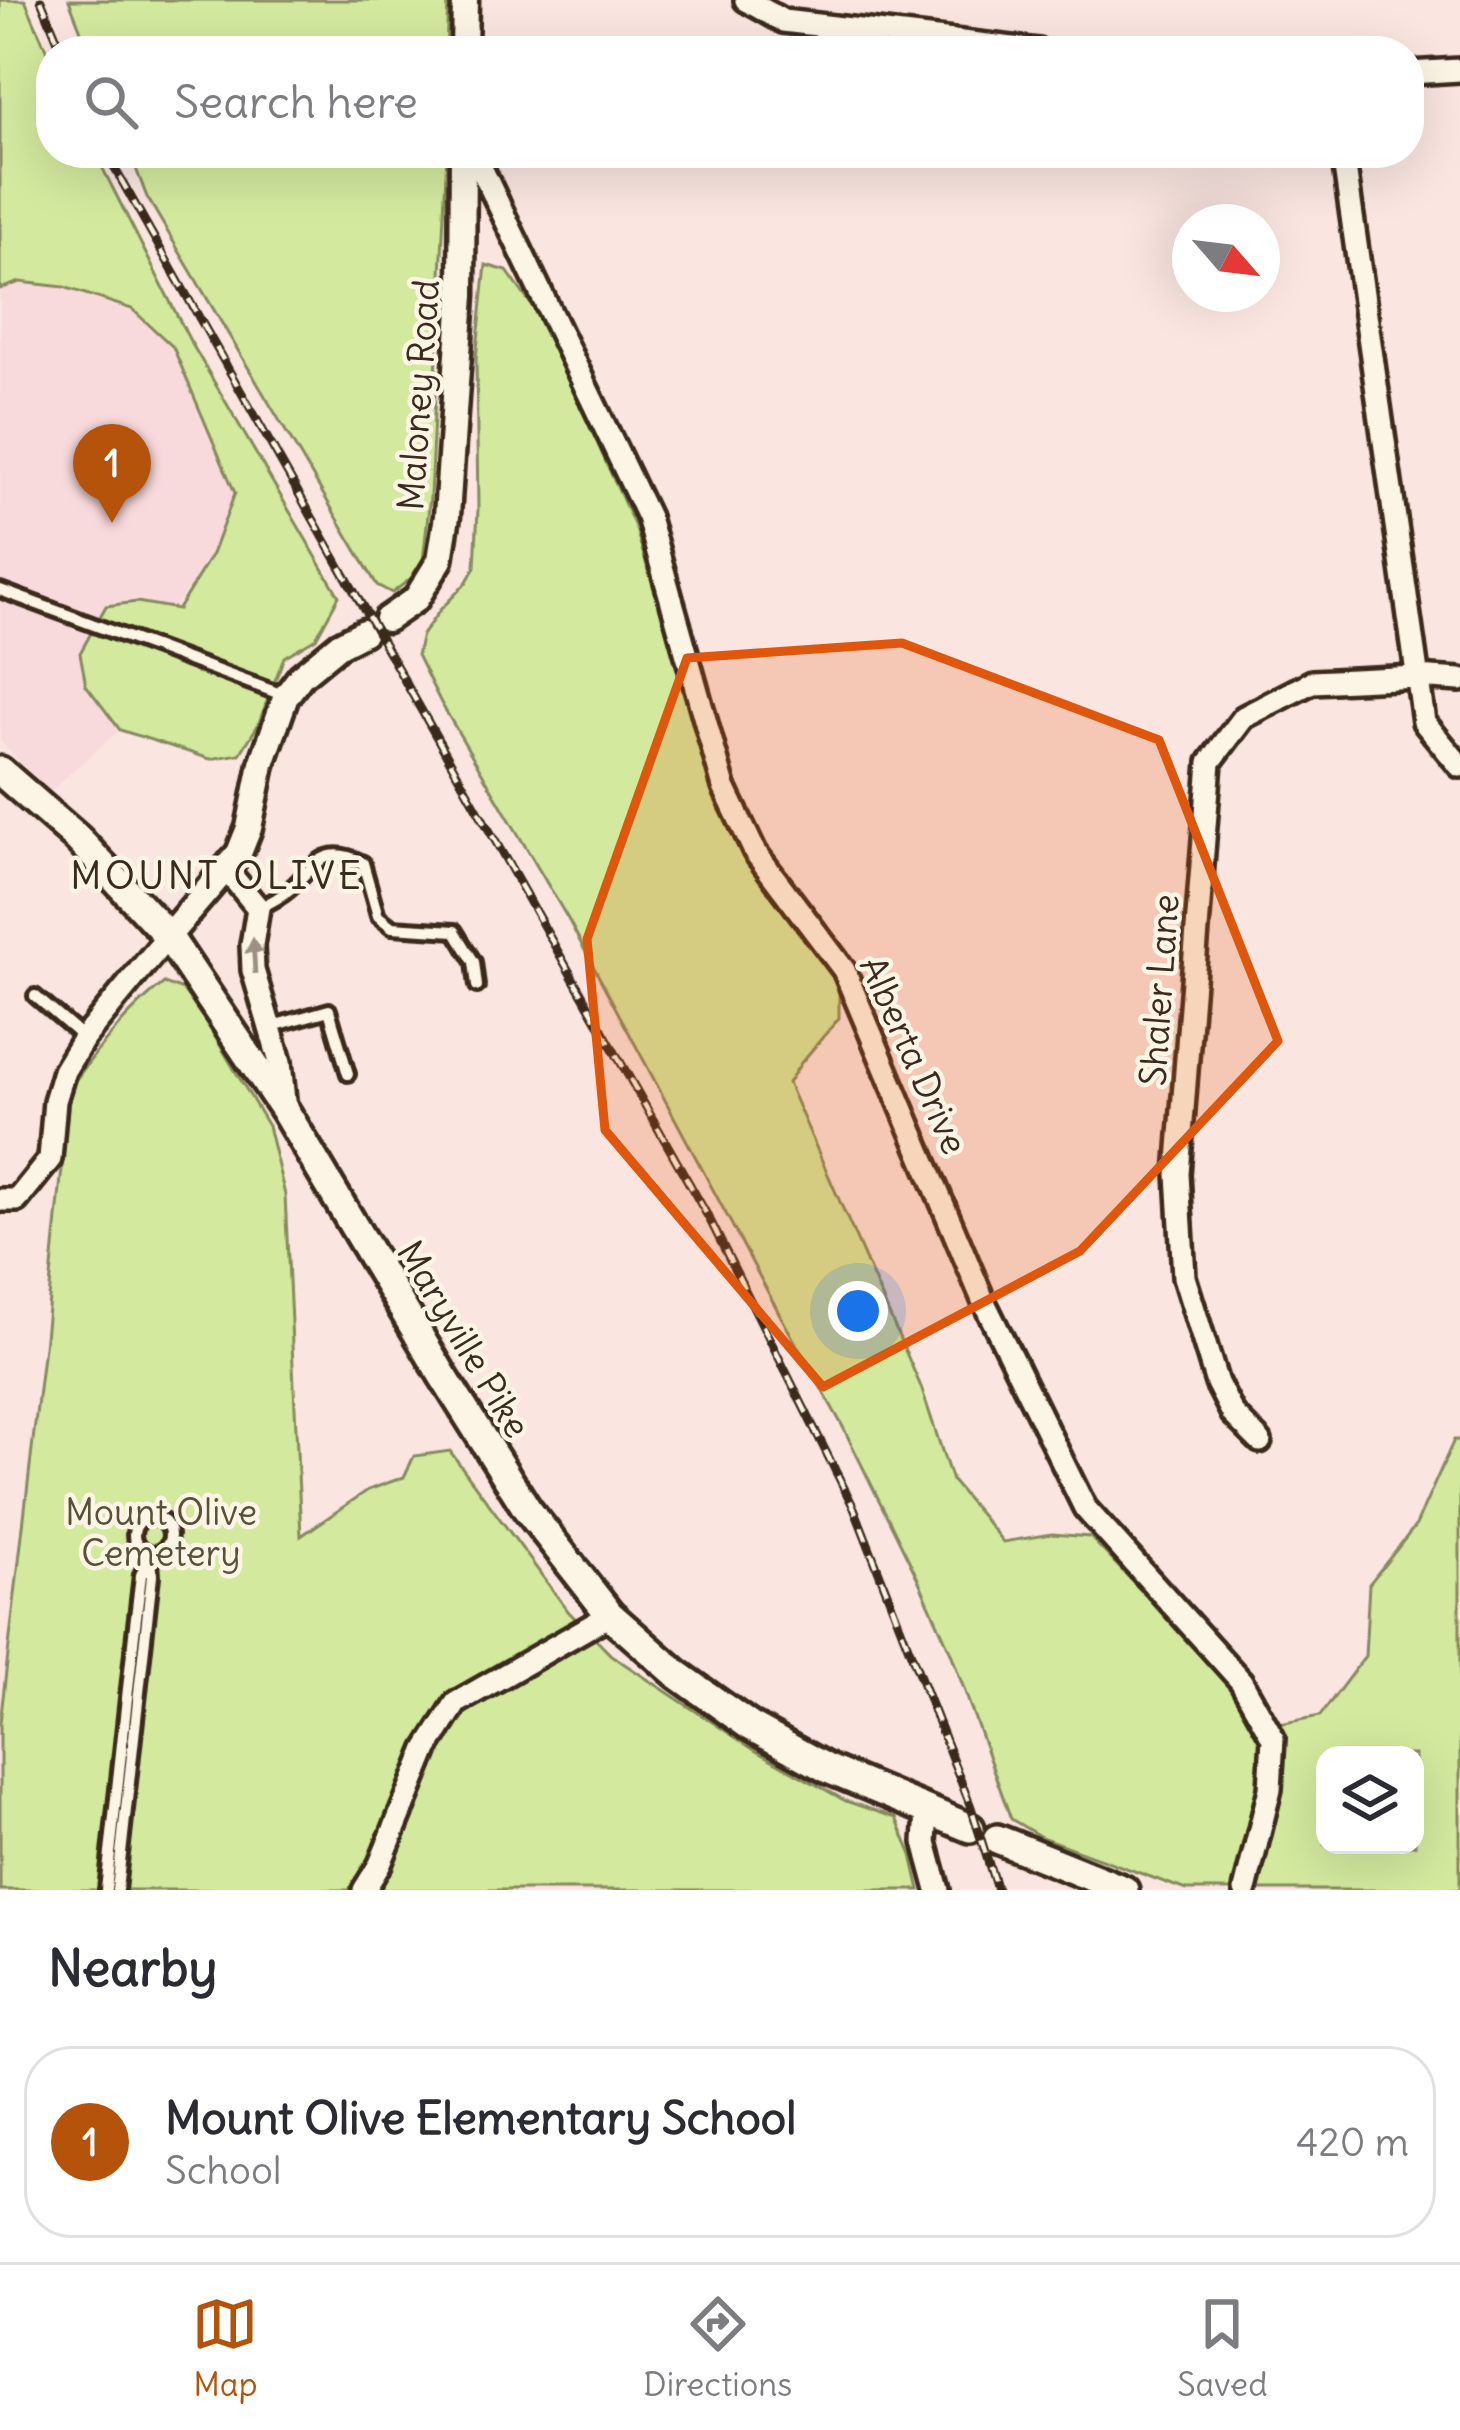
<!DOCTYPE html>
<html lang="en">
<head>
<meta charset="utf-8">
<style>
  body { margin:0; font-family:Delius,sans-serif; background:#f2f2f3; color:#2b2b33 }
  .controls { position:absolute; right:36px; bottom:36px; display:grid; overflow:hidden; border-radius:24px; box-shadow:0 12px 48px #0002 }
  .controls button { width:108px; height:108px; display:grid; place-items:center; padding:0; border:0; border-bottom:3px solid #e1e1e2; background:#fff; color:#2b2b33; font:60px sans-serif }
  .compass { position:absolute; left:1172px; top:204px; width:108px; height:108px; border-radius:50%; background:#fff; box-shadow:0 12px 48px #0002; rotate:118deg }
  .you { position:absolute; left:858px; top:1311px; width:42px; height:42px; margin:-30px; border:9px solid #fff; border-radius:50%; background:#1a73e8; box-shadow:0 0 0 18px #1a73e833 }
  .badge { display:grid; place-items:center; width:78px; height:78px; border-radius:50%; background:#b45309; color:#fff; font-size:39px; font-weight:700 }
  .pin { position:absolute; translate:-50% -99px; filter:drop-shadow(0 3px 6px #0008) }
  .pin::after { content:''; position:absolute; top:63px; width:42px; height:36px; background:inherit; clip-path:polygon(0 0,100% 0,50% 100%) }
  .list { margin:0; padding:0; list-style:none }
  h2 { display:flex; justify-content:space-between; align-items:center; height:156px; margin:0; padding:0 48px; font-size:51px }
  h2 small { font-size:39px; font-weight:400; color:#7c7c81 }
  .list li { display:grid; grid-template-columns:78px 1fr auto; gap:36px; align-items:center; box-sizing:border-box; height:192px; margin:0 24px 24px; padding:0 24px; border:3px solid #e1e1e2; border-radius:48px }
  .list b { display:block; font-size:45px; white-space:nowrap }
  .list p { margin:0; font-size:39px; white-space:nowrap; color:#7c7c81 }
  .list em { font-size:39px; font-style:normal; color:#7c7c81 }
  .icon { flex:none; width:66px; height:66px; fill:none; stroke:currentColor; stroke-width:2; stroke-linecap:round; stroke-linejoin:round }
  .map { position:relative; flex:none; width:1460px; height:1890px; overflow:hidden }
  .search { position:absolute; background:#fff; box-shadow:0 12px 48px #0002; left:36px; right:36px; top:36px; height:132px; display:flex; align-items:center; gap:30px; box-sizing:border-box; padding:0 42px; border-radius:48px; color:#7c7c81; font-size:45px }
  .sheet { height:372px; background:#fff }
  nav { display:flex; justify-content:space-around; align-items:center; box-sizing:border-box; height:168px; border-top:3px solid #e1e1e2; background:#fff; font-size:33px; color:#7c7c81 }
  nav a { display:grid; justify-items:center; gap:6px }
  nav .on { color:#b45309 }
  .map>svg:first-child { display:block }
</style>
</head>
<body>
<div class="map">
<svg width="1460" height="1890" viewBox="0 0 1460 1890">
  <rect width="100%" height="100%" fill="#fae5e0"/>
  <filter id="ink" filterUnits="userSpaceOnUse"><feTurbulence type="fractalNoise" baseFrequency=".00833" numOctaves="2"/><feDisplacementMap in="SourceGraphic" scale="24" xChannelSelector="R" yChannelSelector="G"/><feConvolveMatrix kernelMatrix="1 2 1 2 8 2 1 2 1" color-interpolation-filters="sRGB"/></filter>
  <g filter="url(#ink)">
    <polygon fill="#f9dadc" points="20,282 64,287 132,309 173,347 235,493 212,554 171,613 86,685 120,730 49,792 0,741 0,289"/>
    <g fill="#d2e99e" stroke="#868a5e" stroke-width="3" fill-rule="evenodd">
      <polygon points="0,0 25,0 51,61 51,153 95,153 189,339 339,596 316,638 284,657 258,725 240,754 210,759 120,730 86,685 80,653 106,606 137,602 178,609 212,554 235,493 173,347 132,309 64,287 20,282 0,289"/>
      <polygon points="69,0 448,0 446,51 89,51"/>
      <polygon points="130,153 447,153 430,497 422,570 392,593 377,585 147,197"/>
      <path d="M486 265 507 271 542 320 636 529 718 803 742 856 816 947 839 988V1018L801 1063 788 1083 921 1387 952 1481 1003 1542 1052 1534 1090 1537 1220 1673 1254 1729 1320 1716 1365 1656 1369 1584 1416 1525 1454 1440H1460V1890H1186L1041 1837 1011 1819 951 1653 917 1577 842 1425 785 1324 568 919 441 703 417 655 422 635 440 610 466 583 475 567 478 509 476 358ZM1325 1755H1415V1845H1325Z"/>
      <path d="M164 983 183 990 208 1025 268 1126 285 1195 301 1536 368 1490 404 1477 414 1456 450 1451 568 1611 611 1655 756 1751 846 1801 896 1818 912 1855 920 1890H0V1723L45 1338 70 1088C97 1049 127 1012 164 983Z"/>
    </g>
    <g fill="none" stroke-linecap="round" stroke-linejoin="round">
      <g stroke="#3b2a1e" stroke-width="20">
        <g id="service">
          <polyline points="0,590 283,695"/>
          <path d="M257 909C270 903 280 898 290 889 316 865 324 843 363 863L378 916 392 927 455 931 474 962 477 986"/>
          <polyline points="35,996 84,1038"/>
          <polyline points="269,1027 329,1010 348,1074"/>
          <circle cx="152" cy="1535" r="18"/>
          <polyline points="106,1890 134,1634 141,1575 151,1553"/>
          <polyline points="117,1890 152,1576 151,1559"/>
        </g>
      </g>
      <g stroke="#3b2a1e" stroke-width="30">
        <g id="minor">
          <polyline points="746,0 783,21 1038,51"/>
          <polyline points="1409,73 1460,70"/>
          <polyline points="474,153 648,517 724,787 755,852 844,970 983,1300 1085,1508 1241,1681 1273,1738 1270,1789 1245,1890"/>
          <polyline points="1343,153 1424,722 1460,766"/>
          <polyline points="225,868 258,908 252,945 253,970 280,1062 285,1110"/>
          <polyline points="0,1200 17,1200 50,1159 55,1101 64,1071 84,1038 168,936"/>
          <polyline points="1260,1441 1233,1414 1217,1383 1184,1277 1178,1174 1210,762 1244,717 1312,682 1417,677 1460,680"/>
          <polyline points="927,1812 925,1842 938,1890"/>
          <polyline points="364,1890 380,1864 427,1749 456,1703 610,1615"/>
        </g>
      </g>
      <g stroke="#3b2a1e" stroke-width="33">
        <g id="tertiary">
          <polyline points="464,51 465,0"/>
          <polyline points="387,619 416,599 440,560 447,516 462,295 463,153"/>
          <polyline points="168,936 239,853 249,828 262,764 286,696 301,676 339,645 364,632"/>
        </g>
      </g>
      <g stroke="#3b2a1e" stroke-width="36">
        <g id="secondary">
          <polyline points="0,771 78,839 168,936 285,1111 443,1376 527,1509 610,1615 677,1674 750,1726 828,1769 970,1828"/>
          <polyline points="997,1839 1124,1890"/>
        </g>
      </g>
      <use href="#service" stroke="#fcf5e5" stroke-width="10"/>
      <use href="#minor" stroke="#fcf5e5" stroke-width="21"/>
      <use href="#tertiary" stroke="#fcf5e5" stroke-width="24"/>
      <use href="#secondary" stroke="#fcf5e5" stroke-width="27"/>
      <g stroke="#3b2a1e" stroke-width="9">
        <g id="rail">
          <polyline points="41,0 62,51"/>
          <polyline points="106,153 711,1222 854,1508 971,1807 997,1890"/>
        </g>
      </g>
      <use href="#rail" stroke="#fcf5e5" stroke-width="4.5" stroke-dasharray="14" stroke-linecap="butt"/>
    </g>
    <defs><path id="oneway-solid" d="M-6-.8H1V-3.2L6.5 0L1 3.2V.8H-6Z" transform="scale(3)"/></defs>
    <use fill="#9c9082" href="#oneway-solid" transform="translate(254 956) rotate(-93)"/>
  </g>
  <path fill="#df570d" fill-opacity="0.2" stroke="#df570d" stroke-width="9" stroke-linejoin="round" d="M902 643 1159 740 1278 1041 1080 1251 823 1387 605 1130 587 939 687 658Z"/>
  <g text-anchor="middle" stroke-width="9" stroke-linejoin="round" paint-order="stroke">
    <g font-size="36" fill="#3b2a1e" stroke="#fcf5e5">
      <text transform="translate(418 395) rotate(-86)" y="13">Maloney Road</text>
      <text transform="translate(1159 990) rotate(-86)" y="13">Shaler Lane</text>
      <text transform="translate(914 1055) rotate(66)" y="13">Alberta Drive</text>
      <text transform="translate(464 1339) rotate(59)" y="13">Maryville Pike</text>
    </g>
    <g font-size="36" fill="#595038" stroke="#fcf5e5">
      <text x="161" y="1525">Mount Olive<tspan x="161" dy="41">Cemetery</tspan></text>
    </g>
    <g font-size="39" letter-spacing="3" fill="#3b2a1e" stroke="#fcf5e5">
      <text x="217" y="889">MOUNT OLIVE</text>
    </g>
  </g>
</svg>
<div class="controls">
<button><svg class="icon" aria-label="layers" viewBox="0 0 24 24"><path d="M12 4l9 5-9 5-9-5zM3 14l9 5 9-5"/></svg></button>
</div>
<svg class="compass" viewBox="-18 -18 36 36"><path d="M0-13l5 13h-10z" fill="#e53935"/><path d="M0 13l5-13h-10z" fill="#7c7c81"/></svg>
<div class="you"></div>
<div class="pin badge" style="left:112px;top:523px">1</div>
<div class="search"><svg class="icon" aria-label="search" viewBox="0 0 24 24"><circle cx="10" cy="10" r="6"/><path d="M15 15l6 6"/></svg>Search here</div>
</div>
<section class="sheet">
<h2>Nearby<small></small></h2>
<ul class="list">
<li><span class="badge">1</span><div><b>Mount Olive Elementary School</b><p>School</p></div><em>420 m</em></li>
</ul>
</section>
<nav>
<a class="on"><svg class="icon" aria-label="map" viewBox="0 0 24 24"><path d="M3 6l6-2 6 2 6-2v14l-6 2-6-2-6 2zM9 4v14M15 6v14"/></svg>Map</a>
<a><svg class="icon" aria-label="directions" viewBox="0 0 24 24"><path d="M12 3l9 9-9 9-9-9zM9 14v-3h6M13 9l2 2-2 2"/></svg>Directions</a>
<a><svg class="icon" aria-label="saved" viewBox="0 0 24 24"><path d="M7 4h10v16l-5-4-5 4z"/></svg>Saved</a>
</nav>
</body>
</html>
